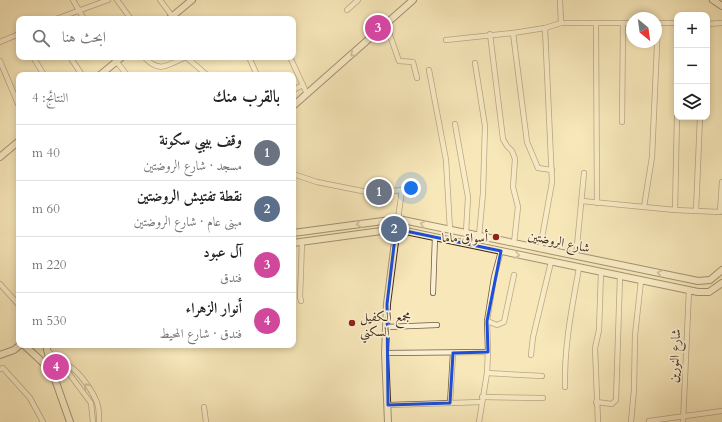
<!DOCTYPE html>
<html lang="ar">
<head>
<meta charset="utf-8">
<style>
  body { margin:0; font-family:Cardo,Amiri,serif; background:#f2f2f2; color:#222; direction:rtl }
  .controls { position:absolute; right:12px; top:12px; display:grid; overflow:hidden; border-radius:8px; box-shadow:0 2px 6px #0003 }
  .controls button { width:36px; height:36px; display:grid; place-items:center; padding:0; border:0; border-bottom:1px solid #e0e0e0; background:#fff; color:#222; font:20px sans-serif }
  .compass { position:absolute; left:626px; top:12px; width:36px; height:36px; border-radius:50%; background:#fff; box-shadow:0 2px 6px #0003; rotate:151deg }
  .you { position:absolute; left:411px; top:188px; width:14px; height:14px; margin:-10px; border:3px solid #fff; border-radius:50%; background:#1a73e8; box-shadow:0 0 0 6px #1a73e833 }
  .badge { display:grid; place-items:center; width:26px; height:26px; border-radius:50%; background:#2563eb; color:#fff; font-size:13px; font-weight:700 }
  .pin { position:absolute; translate:-50% -50%; border:2px solid #fff; box-shadow:0 1px 4px #0006 }
  .list { margin:0; padding:0; list-style:none }
  h2 { display:flex; justify-content:space-between; align-items:center; height:52px; margin:0; padding:0 16px; font-size:17px }
  h2 small { font-size:13px; font-weight:400; color:#767676 }
  .list li { display:grid; grid-template-columns:26px 1fr auto; gap:12px; align-items:center; box-sizing:border-box; height:56px; padding:0 16px; border-top:1px solid #e0e0e0 }
  .list b { display:block; font-size:15px; white-space:nowrap }
  .list p { margin:0; font-size:13px; white-space:nowrap; color:#767676 }
  .list em { font-size:13px; font-style:normal; color:#767676 }
  .icon { flex:none; width:22px; height:22px; fill:none; stroke:currentColor; stroke-width:2; stroke-linecap:round; stroke-linejoin:round }
  .map { position:relative; flex:none; width:722px; height:422px; overflow:hidden; direction:ltr }
  .search { position:absolute; background:#fff; box-shadow:0 2px 6px #0003; left:16px; top:16px; width:280px; height:44px; display:flex; align-items:center; gap:10px; box-sizing:border-box; padding:0 14px; border-radius:8px; color:#767676; font-size:15px }
  .panel { position:absolute; background:#fff; box-shadow:0 2px 6px #0003; left:16px; top:72px; width:280px; height:276px; border-radius:8px; direction:rtl }
  .map>svg:first-child { display:block }
</style>
</head>
<body>
<div class="map">
<svg width="722" height="422" viewBox="0 0 722 422">
  <rect width="100%" height="100%" fill="#f7e7b9"/>
  <filter id="stains"><feTurbulence type="fractalNoise" baseFrequency=".005" numOctaves="4"/><feColorMatrix values="0 0 0 0 .2 0 0 0 0 .09 0 0 0 0 .02 0 0 0 .5 -.17"/></filter>
  <radialGradient id="worn" r=".72"><stop offset=".6" stop-color="#630" stop-opacity="0"/><stop offset="1" stop-color="#630" stop-opacity=".3"/></radialGradient>
  <g fill="none" stroke-linecap="round" stroke-linejoin="round">
    <g stroke="#6e5b42" stroke-width="6">
      <g id="street">
        <polyline points="73,0 84,19"/>
        <polyline points="117,0 131,19"/>
        <polyline points="160,0 172,16"/>
        <polyline points="560,0 561,23"/>
        <polyline points="347,10 358,0"/>
        <polyline points="56,19 108,0"/>
        <polyline points="596,23 597,203"/>
        <polyline points="657,23 677,23"/>
        <polyline points="386,24 399,61 413,62 417,78"/>
        <polyline points="707,24 722,23"/>
        <polyline points="513,33 527,142 538,168 552,170"/>
        <polyline points="490,34 503,139 507,146 512,151 515,159 513,187 518,207 514,243"/>
        <polyline points="446,40 513,33 545,28 561,23 632,23"/>
        <polyline points="0,42 19,34"/>
        <polyline points="33,57 44,75"/>
        <polyline points="70,57 82,75"/>
        <polyline points="113,57 127,75"/>
        <path d="M144 57C160 74 167 65 186 57L207 75"/>
        <polyline points="249,57 257,75"/>
        <polyline points="290,57 307,94"/>
        <polyline points="0,61 19,106"/>
        <polyline points="475,63 485,126 483,193 479,236"/>
        <polyline points="429,70 446,160 450,230"/>
        <polyline points="293,90 303,85"/>
        <polyline points="622,122 623,23"/>
        <polyline points="455,124 468,197 466,233"/>
        <polyline points="293,174 317,182 372,193 402,190 398,219"/>
        <polyline points="582,201 675,210 720,212 722,182"/>
        <polyline points="644,207 652,157 658,23"/>
        <polyline points="675,210 677,117"/>
        <polyline points="696,211 700,117"/>
        <polyline points="540,249 552,182 545,28"/>
        <polyline points="576,256 584,173"/>
        <polyline points="0,284 19,305"/>
        <polyline points="433,293 435,237"/>
        <polyline points="301,301 300,297 302,242"/>
        <polyline points="487,321 497,325 504,322 514,275"/>
        <polyline points="386,327 437,325"/>
        <polyline points="48,351 62,364"/>
        <polyline points="385,353 488,352"/>
        <polyline points="531,355 533,337 551,262"/>
        <polyline points="0,369 3,368 30,398 43,422"/>
        <polyline points="487,373 542,376"/>
        <path d="M565 387C564 346 572 307 579 268"/>
        <polyline points="482,397 543,398"/>
        <polyline points="596,402 612,404 616,400 620,276"/>
        <polyline points="450,403 453,353"/>
        <polyline points="388,405 482,402"/>
        <polyline points="204,407 206,422"/>
        <polyline points="649,421 722,411"/>
        <path d="M93 422 91 403 62 364C75 363 95 394 98 406 99 411 99 417 99 422"/>
        <polyline points="479,422 487,373 488,352 487,321 494,277 501,251"/>
        <polyline points="598,422 595,348 599,330 601,272"/>
        <polyline points="631,422 634,390 635,335 641,281"/>
        <polyline points="683,422 689,290"/>
      </g>
    </g>
    <g stroke="#412c1a" stroke-width="8">
      <g id="secondary">
        <polyline points="713,0 722,6"/>
        <polyline points="169,19 192,0"/>
        <polyline points="100,75 122,57"/>
        <polyline points="293,106 413,0"/>
        <polyline points="0,157 19,141"/>
        <polyline points="293,233 398,219 698,281 710,280 722,270"/>
        <polyline points="293,243 396,229 698,292 709,292 722,283"/>
        <polyline points="24,345 52,371"/>
        <polyline points="46,345 52,371 70,422"/>
        <polyline points="0,355 14,350 20,345"/>
        <polyline points="388,422 385,353 387,304 398,219"/>
      </g>
    </g>
    <use href="#street" stroke="#faefd2" stroke-width="4.5"/>
    <use href="#secondary" stroke="#faefd2" stroke-width="6"/>
  </g>
  <defs><path id="oneway-chevron" d="M-2-3.5L2.5 0L-2 3.5" fill="none" stroke-width="1.6" stroke-linecap="round" stroke-linejoin="round"/></defs>
  <g stroke="#9e8e76">
    <use href="#oneway-chevron" transform="translate(353 54) rotate(139)"/>
    <use href="#oneway-chevron" transform="translate(359 224) rotate(172)"/>
    <use href="#oneway-chevron" transform="translate(423 224) rotate(-168)"/>
    <use href="#oneway-chevron" transform="translate(517 255) rotate(12)"/>
    <use href="#oneway-chevron" transform="translate(660 273) rotate(-168)"/>
    <use href="#oneway-chevron" transform="translate(87 386) rotate(-123)"/>
  </g>
  <path d="M0 0H722V422H0ZM396 229 501 251 487 321 488 352 453 353 450 403 388 405 387 304Z" fill="#f7e7b9" fill-opacity=".55" fill-rule="evenodd"/>
  <path fill="none" stroke="#1d4ed8" stroke-width="3" stroke-linejoin="round" d="M396 229 501 251 487 321 488 352 453 353 450 403 388 405 387 304Z"/>
  <g fill="#8f2418" stroke="#faefd2" stroke-width="1.5">
    <circle cx="496" cy="237" r="4"/>
    <circle cx="352" cy="323" r="4"/>
  </g>
  <g text-anchor="middle" stroke-width="3.5" stroke-linejoin="round" paint-order="stroke">
    <g font-size="13" fill="#412c1a" stroke="#faefd2" text-anchor="end">
      <text x="488" y="242">أسواق ماما</text>
      <text x="360" y="321" text-anchor="start">مجمع الكفيل<tspan x="360" dy="15">السكني</tspan></text>
    </g>
    <g font-size="13" fill="#412c1a" stroke="#faefd2">
      <text transform="translate(559 241) rotate(12)" y="5">شارع الروضتين</text>
      <text transform="translate(674 356) rotate(-87)" y="5">شارع النورين</text>
    </g>
  </g>
  <rect width="100%" height="100%" filter="url(#stains)"/>
  <rect width="100%" height="100%" fill="url(#worn)"/>
</svg>
<div class="controls">
<button>+</button>
<button>−</button>
<button><svg class="icon" aria-label="layers" viewBox="0 0 24 24"><path d="M12 4l9 5-9 5-9-5zM3 14l9 5 9-5"/></svg></button>
</div>
<svg class="compass" viewBox="-18 -18 36 36"><path d="M0-13l5 13h-10z" fill="#e53935"/><path d="M0 13l5-13h-10z" fill="#767676"/></svg>
<div class="you"></div>
<div class="pin badge" style="left:379px;top:192px;background:#6b7280">1</div>
<div class="pin badge" style="left:394px;top:229px;background:#5c6f8a">2</div>
<div class="pin badge" style="left:378px;top:28px;background:#d1479c">3</div>
<div class="pin badge" style="left:56px;top:367px;background:#d1479c">4</div>
<div class="search"><svg class="icon" aria-label="search" viewBox="0 0 24 24"><circle cx="10" cy="10" r="6"/><path d="M15 15l6 6"/></svg>ابحث هنا</div>
<section class="panel">
<h2>بالقرب منك<small>النتائج: 4</small></h2>
<ul class="list">
<li><span class="badge" style="background:#6b7280">1</span><div><b>وقف بيبي سكونة</b><p>مسجد · شارع الروضتين</p></div><em>40 m</em></li>
<li><span class="badge" style="background:#5c6f8a">2</span><div><b>نقطة تفتيش الروضتين</b><p>مبنى عام · شارع الروضتين</p></div><em>60 m</em></li>
<li><span class="badge" style="background:#d1479c">3</span><div><b>آل عبود</b><p>فندق</p></div><em>220 m</em></li>
<li><span class="badge" style="background:#d1479c">4</span><div><b>أنوار الزهراء</b><p>فندق · شارع المحيط</p></div><em>530 m</em></li>
</ul>
</section>
</div>
</body>
</html>
